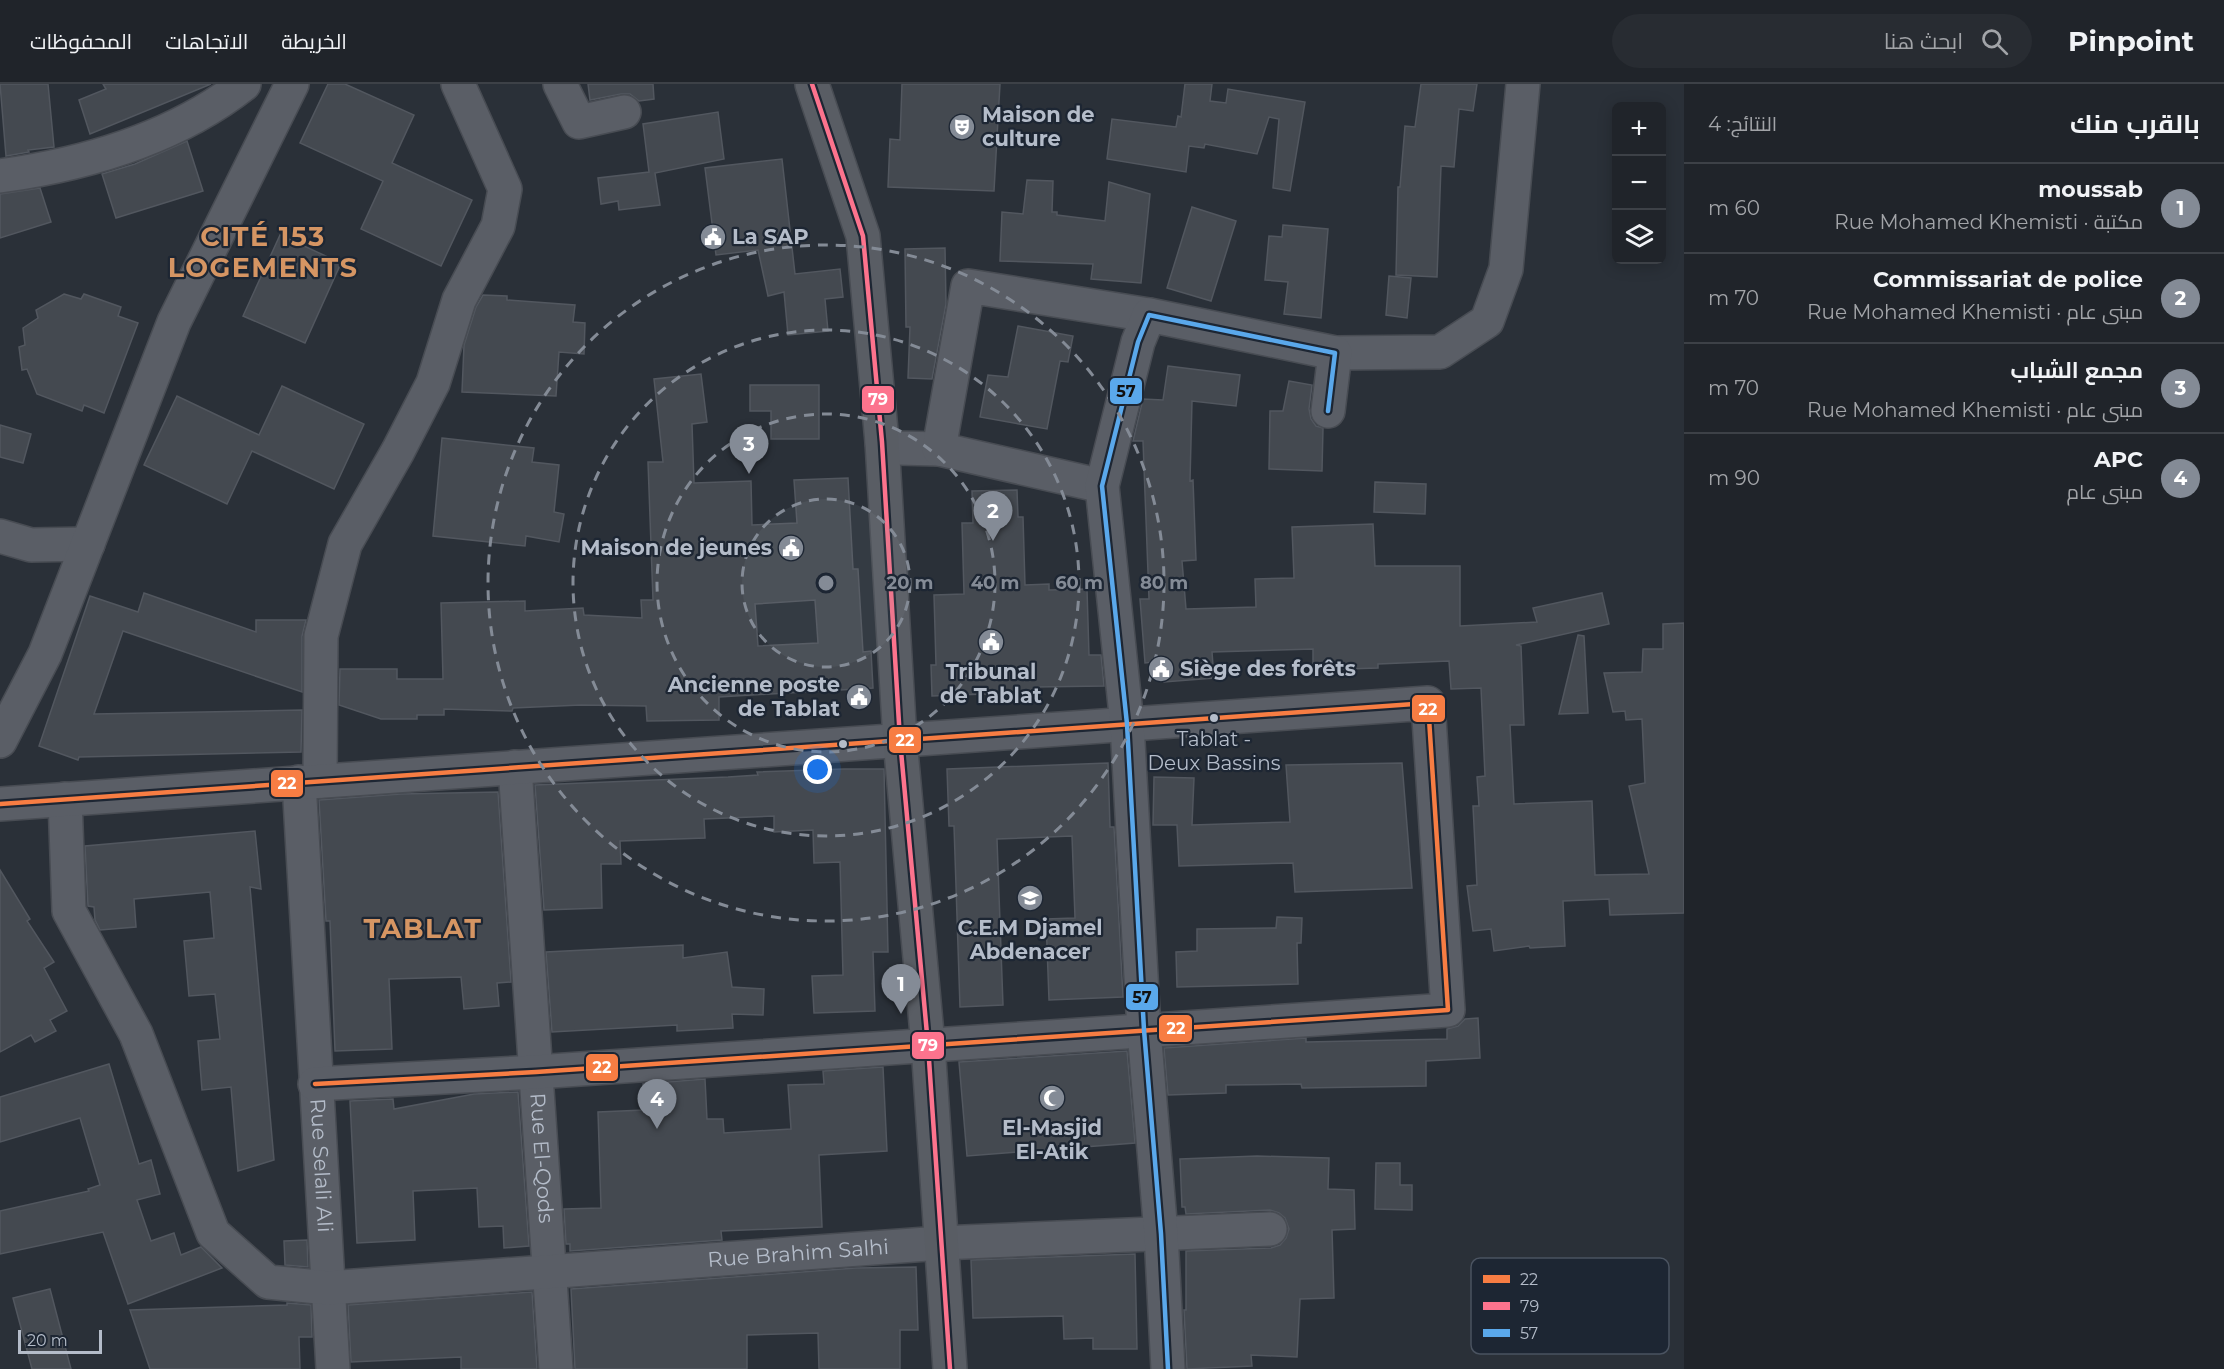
<!DOCTYPE html>
<html lang="ar">
<head>
<meta charset="utf-8">
<style>
  body { margin:0; font-family:Montserrat,Cairo,sans-serif; background:#282c32; color:#f1f3f6; direction:rtl }
  .controls { position:absolute; right:18px; top:18px; display:grid; overflow:hidden; border-radius:9px; box-shadow:0 3px 15px #0003 }
  .controls button { width:54px; height:54px; display:grid; place-items:center; padding:0; border:0; border-bottom:2px solid #3d4147; background:#20242a; color:#f1f3f6; font:30px sans-serif }
  .scale { position:absolute; left:18px; bottom:15px; width:84px; box-sizing:border-box; padding-left:6px; border:3px solid #b4bcc9; border-top:0; font-size:16px; line-height:21px; white-space:nowrap; color:#b4bcc9; -webkit-text-stroke:4px #1d2633; paint-order:stroke }
  .you { position:absolute; left:818px; top:686px; width:21px; height:21px; margin:-15px; border:4px solid #fff; border-radius:50%; background:#1a73e8; box-shadow:0 0 0 9px #1a73e833 }
  .badge { display:grid; place-items:center; width:39px; height:39px; border-radius:50%; background:#848b96; color:#fff; font-size:20px; font-weight:700 }
  .pin { position:absolute; translate:-50% -50px; filter:drop-shadow(0 2px 3px #0008) }
  .pin::after { content:''; position:absolute; top:32px; width:21px; height:18px; background:inherit; clip-path:polygon(0 0,100% 0,50% 100%) }
  .list { margin:0; padding:0; list-style:none }
  h2 { display:flex; justify-content:space-between; align-items:center; height:78px; margin:0; padding:0 24px; font-size:26px }
  h2 small { font-size:20px; font-weight:400; color:#a2a4a8 }
  .list li { display:grid; grid-template-columns:39px 1fr auto; gap:18px; align-items:center; box-sizing:border-box; height:90px; padding:0 24px; border-top:2px solid #3d4147 }
  .list b { display:block; font-size:22px; white-space:nowrap }
  .list p { margin:0; font-size:20px; white-space:nowrap; color:#a2a4a8 }
  .list em { font-size:20px; font-style:normal; color:#a2a4a8 }
  .icon { flex:none; width:33px; height:33px; fill:none; stroke:currentColor; stroke-width:2; stroke-linecap:round; stroke-linejoin:round }
  .map { position:relative; flex:none; width:1684px; height:1285px; overflow:hidden; direction:ltr }
  header { display:flex; align-items:center; gap:36px; box-sizing:border-box; height:84px; padding:0 30px; background:#20242a; border-bottom:2px solid #3d4147 }
  header strong { font-size:28px }
  nav { display:flex; gap:33px; margin-inline-start:auto; font-size:21px }
  .search { width:420px; height:54px; background:#282c32; display:flex; align-items:center; gap:15px; box-sizing:border-box; padding:0 21px; border-radius:33px; color:#a2a4a8; font-size:22px }
  main { display:flex }
  aside { flex:1; background:#20242a }
  .map>svg:first-child { display:block }
</style>
</head>
<body>
<header>
<strong>Pinpoint</strong>
<div class="search"><svg class="icon" aria-label="search" viewBox="0 0 24 24"><circle cx="10" cy="10" r="6"/><path d="M15 15l6 6"/></svg>ابحث هنا</div>
<nav><a>الخريطة</a><a>الاتجاهات</a><a>المحفوظات</a></nav>
</header>
<main>
<aside>
<h2>بالقرب منك<small>النتائج: 4</small></h2>
<ul class="list">
<li><span class="badge">1</span><div><b>moussab</b><p>مكتبة · Rue Mohamed Khemisti</p></div><em>60 m</em></li>
<li><span class="badge">2</span><div><b>Commissariat de police</b><p>مبنى عام · Rue Mohamed Khemisti</p></div><em>70 m</em></li>
<li><span class="badge">3</span><div><b>مجمع الشباب</b><p>مبنى عام · Rue Mohamed Khemisti</p></div><em>70 m</em></li>
<li><span class="badge">4</span><div><b>APC</b><p>مبنى عام</p></div><em>90 m</em></li>
</ul>
</aside>
<div class="map">
<svg width="1684" height="1285" viewBox="0 0 1684 1285">
  <rect width="100%" height="100%" fill="#2a3038"/>
  <g fill="#444950" stroke="#52575f" stroke-width="1.5" fill-rule="evenodd">
    <polygon points="0,0 48,0 54,63 28,66 29,68 6,72"/>
    <polygon points="103,0 211,0 90,50 79,16 106,5"/>
    <polygon points="328,0 345,0 414,31 392,79 472,116 441,182 361,145 383,97 300,59"/>
    <polygon points="588,0 653,0 654,15 639,17 630,10 621,10 590,16"/>
    <polygon points="902,0 1000,0 994,107 888,103 890,55 900,56"/>
    <polygon points="1185,0 1212,0 1210,17 1226,19 1228,5 1305,18 1290,107 1273,104 1279,35 1269,33 1257,70 1205,60 1204,64 1189,62 1186,88 1107,75 1112,35 1176,43 1178,32 1181,33"/>
    <polygon points="1421,0 1477,0 1473,27 1459,25 1454,83 1441,82 1437,193 1396,191 1398,103 1400,103 1405,42 1415,43"/>
    <polygon points="718,28 724,75 655,89 660,121 619,126 618,117 601,120 598,94 649,88 643,40"/>
    <polygon points="187,57 203,107 116,134 102,90 135,80"/>
    <polygon points="782,75 795,190 840,185 843,213 825,215 828,247 788,251 784,208 768,212 758,166 716,171 705,84"/>
    <polygon points="1027,96 1053,97 1052,128 1057,128 1057,131 1105,137 1109,98 1150,110 1141,199 1091,195 1093,180 1000,177 1002,128 1023,130"/>
    <polygon points="40,104 51,138 0,154 0,110"/>
    <polygon points="1192,123 1236,137 1211,217 1167,204"/>
    <polygon points="1283,141 1328,145 1321,234 1284,230 1288,198 1265,196 1269,152 1282,153"/>
    <polygon points="280,151 341,179 305,259 243,232"/>
    <polygon points="945,164 946,220 932,295 908,294 910,243 906,243 905,165"/>
    <polygon points="1389,192 1411,194 1407,234 1386,231"/>
    <polygon points="64,210 81,215 84,210 121,223 118,232 138,239 104,329 84,321 82,327 37,310 27,285 22,286 19,263 25,261 23,244 38,234 36,226"/>
    <polygon points="483,211 507,212 507,216 575,221 573,238 585,239 584,270 559,268 556,312 462,308 464,261 476,223"/>
    <polygon points="1018,242 1073,252 1068,278 1060,277 1047,345 980,333 988,291 1008,293"/>
    <polygon points="1168,282 1240,291 1236,322 1192,317 1190,397 1193,396 1196,476 1182,477 1186,525 1256,523 1255,495 1294,494 1292,443 1373,440 1375,482 1460,482 1460,542 1537,538 1533,524 1602,509 1609,540 1516,561 1521,562 1524,641 1510,641 1514,720 1592,717 1595,791 1649,790 1629,702 1645,699 1642,635 1626,636 1625,627 1613,628 1604,589 1642,588 1643,565 1663,565 1663,540 1684,539 1684,829 1610,831 1609,815 1563,817 1565,862 1530,864 1529,862 1494,867 1491,845 1473,847 1467,802 1477,801 1473,722 1479,722 1477,693 1485,692 1481,604 1451,605 1449,577 1378,580 1378,584 1313,586 1313,565 1212,568 1214,594 1164,598 1162,577 1145,579 1140,515 1149,515 1143,357 1133,357 1143,315 1163,316"/>
    <path d="M701 290 707 338 692 340 694 399 751 397 752 441 797 439 794 396 848 394 853 485H858L863 568 871 567 873 604 719 613V636L647 637 646 622 581 621 513 624 512 627 444 625V631H417V635H381L339 621 340 585H397V595H443L441 519 525 517V527L583 524 584 531 642 534 641 516H653L648 378H663L654 295ZM815 516 818 559 758 562 755 520Z"/>
    <polygon points="1289,297 1312,301 1309,325 1311,335 1316,342 1323,344 1322,387 1269,385 1270,327 1283,327"/>
    <polygon points="750,301 819,301 819,355 771,355 771,327 750,327"/>
    <polygon points="282,302 364,340 334,405 252,367 227,420 144,381 177,312 259,351"/>
    <polygon points="0,341 31,350 23,379 0,373"/>
    <polygon points="442,354 534,364 532,378 559,381 554,428 564,430 559,458 526,452 525,462 433,452"/>
    <polygon points="1375,398 1426,400 1425,430 1374,428"/>
    <polygon points="1017,406 1018,433 1023,433 1025,501 1049,500 1049,506 1087,505 1089,571 1101,571 1104,602 1034,603 1034,608 932,612 931,581 936,581 934,511 964,510 962,439 973,439 972,407"/>
    <polygon points="144,509 256,548 256,536 306,536 302,552 302,608 123,547 94,630 302,626 301,668 79,673 78,676 39,662 90,512 138,528"/>
    <polygon points="1578,551 1584,552 1588,629 1559,630"/>
    <polygon points="1108,679 1110,743 1114,743 1123,913 1049,916 1046,835 1075,834 1072,752 997,755 1003,921 960,923 954,742 949,742 947,685"/>
    <polygon points="1402,679 1412,804 1295,808 1293,779 1179,782 1177,741 1153,741 1154,693 1194,694 1192,741 1290,738 1286,681"/>
    <polygon points="844,685 884,685 888,868 873,868 875,927 814,929 812,892 843,891 840,778 814,779 813,746 774,748 774,732 704,735 705,754 620,757 621,780 601,780 602,824 544,826 535,701 728,693 758,691 757,688"/>
    <polygon points="498,708 511,898 497,899 499,922 464,925 461,893 389,895 392,965 335,967 330,837 326,837 319,716 401,710"/>
    <polygon points="255,747 261,805 250,803 274,1076 238,1087 231,1003 202,1006 198,957 220,955 215,910 189,912 184,857 214,854 210,808 134,815 136,843 100,846 95,836 94,823 88,822 85,762"/>
    <polygon points="0,786 30,835 27,837 54,878 44,884 67,927 50,936 56,947 35,958 31,951 0,968"/>
    <polygon points="1277,833 1302,834 1301,859 1297,859 1298,900 1177,903 1176,868 1197,867 1197,845 1276,844"/>
    <polygon points="683,861 683,874 727,868 732,903 764,905 763,931 732,930 733,944 677,947 677,941 552,948 546,868"/>
    <polygon points="1478,934 1480,974 1426,977 1426,1002 1302,1004 1301,1000 1226,1001 1226,1009 1168,1011 1164,964 1306,954 1306,958 1447,955 1447,945 1458,942 1465,935"/>
    <polygon points="1127,967 1135,1059 967,1072 959,978"/>
    <polygon points="109,980 139,1080 151,1076 160,1110 137,1116 151,1157 174,1149 181,1171 201,1163 222,1184 128,1220 103,1148 0,1170 0,1127 89,1107 88,1105 100,1101 80,1034 0,1058 0,1013"/>
    <polygon points="883,983 887,1067 819,1071 822,1143 721,1147 722,1156 570,1167 570,1160 566,1160 564,1125 601,1124 598,1028 644,1026 643,1000 705,995 707,1035 723,1035 724,1049 791,1045 788,1001 824,1000 823,987"/>
    <polygon points="518,1008 529,1162 504,1164 503,1142 479,1143 477,1104 413,1107 415,1156 357,1159 350,1017 393,1015 394,1025 474,1010"/>
    <polygon points="1257,1072 1329,1074 1328,1105 1354,1106 1355,1145 1332,1146 1334,1214 1300,1215 1297,1273 1251,1271 1252,1282 1187,1285 1184,1226 1186,1226 1186,1167 1271,1164 1280,1161 1286,1154 1289,1145 1285,1134 1279,1129 1270,1126 1186,1130 1185,1123 1182,1123 1180,1075"/>
    <polygon points="1376,1079 1400,1079 1400,1101 1412,1101 1412,1126 1375,1125"/>
    <polygon points="307,1156 308,1183 285,1181 284,1157"/>
    <polygon points="1135,1170 1137,1265 1093,1265 1093,1254 1064,1255 1063,1232 973,1234 971,1176"/>
    <polygon points="916,1183 918,1246 900,1246 900,1285 819,1285 818,1249 747,1251 747,1285 575,1285 571,1205 856,1184"/>
    <polygon points="50,1205 71,1285 32,1285 13,1214"/>
    <polygon points="532,1208 537,1285 461,1285 461,1273 351,1278 348,1221"/>
    <polygon points="287,1219 311,1221 312,1253 299,1253 300,1285 150,1285 130,1226 287,1221"/>
  </g>
  <g fill="none" stroke-linecap="round" stroke-linejoin="round">
    <g stroke="#484c53" stroke-width="36">
      <g id="street">
        <polyline points="560,0 579,38 624,28"/>
        <path d="M0 92C87 80 174 55 244 0"/>
        <polyline points="1335,269 1440,268 1487,237 1506,185 1523,0"/>
        <polyline points="882,358 897,364 939,365"/>
        <polyline points="1102,402 939,365 968,202 1149,231"/>
        <polyline points="0,452 31,461 88,460"/>
        <polyline points="0,657 45,570 174,238 292,0"/>
        <path id="s1" d="M515 683 556 1285"/>
        <polyline points="320,697 321,552 345,460 398,367 433,299 459,216 498,142 505,105 458,0"/>
        <path id="s2" d="M299 698 333 1285"/>
        <path id="s3" d="M65 715 69 827 136 950 213 1149 268 1198 328 1204 941 1159 1270 1145"/>
        <polyline points="0,720 1428,619 1448,926 536,988 315,1000"/>
        <polyline points="1168,1285 1161,1150 1144,946 1127,640 1102,402 1138,258 1149,231 1335,269 1328,327"/>
      </g>
    </g>
    <g stroke="#484c53" stroke-width="36">
      <polyline id="secondary" points="812,0 863,152 882,358 900,656 928,961 950,1285"/>
    </g>
    <use href="#street" stroke="#5a5e66" stroke-width="33"/>
    <use href="#secondary" stroke="#595d64" stroke-width="33"/>
    <g stroke="#1d2633" stroke-width="9">
      <polyline id="bus-1" points="0,720 1428,619 1448,926 536,988 315,1000"/>
    </g>
    <g stroke="#1d2633" stroke-width="9">
      <polyline id="bus-2" points="812,0 863,152 882,358 900,656 928,961 950,1285"/>
    </g>
    <g stroke="#1d2633" stroke-width="9">
      <polyline id="bus-3" points="1168,1285 1161,1150 1144,946 1127,640 1102,402 1138,258 1149,231 1335,269 1328,327"/>
    </g>
    <use href="#bus-1" stroke="#f77d43" stroke-width="4.5"/>
    <use href="#bus-2" stroke="#fc738d" stroke-width="4.5"/>
    <use href="#bus-3" stroke="#5aa8eb" stroke-width="4.5"/>
  </g>
  <circle cx="826" cy="499" r="84" fill="#848b96" fill-opacity=".12"/>
  <g fill="none" stroke="#848b96" stroke-width="3" stroke-dasharray="10 8">
    <circle cx="826" cy="499" r="84"/>
    <circle cx="826" cy="499" r="169"/>
    <circle cx="826" cy="499" r="253"/>
    <circle cx="826" cy="499" r="338"/>
  </g>
  <defs>
    <g id="theatre-disc" transform="scale(1.35)"><circle r="9.5" fill="#848b96" stroke="#1d2633"/><path d="M-5-5.5Q0-4 5-5.5V0Q5 5 0 6Q-5 5-5 0ZM-3.3-2.5H-1v1.5H-3.3ZM1-2.5H3.3v1.5H1ZM-2.8 1Q0 5.5 2.8 1Z" fill="#fff"/></g>
    <g id="civic-disc" transform="scale(1.35)"><circle r="9.5" fill="#848b96" stroke="#1d2633"/><path d="M-.6-6.5H3V-4.5H.6V-3L4-1V1h2V6H-6V1h2V-1L-.6-3ZM-1.2 2.5V6h2.4V2.5Z" fill="#fff"/></g>
    <g id="school-disc" transform="scale(1.35)"><circle r="9.5" fill="#848b96" stroke="#1d2633"/><path d="M0-5L7-2L0 1L-7-2ZM-4 1L0 2.5L4 1V4Q0 6-4 4Z" fill="#fff"/></g>
    <g id="mosque-disc" transform="scale(1.35)"><circle r="9.5" fill="#848b96" stroke="#1d2633"/><path d="M3.5-4.9A6 6 0 1 0 3.5 4.9A5 5 0 1 1 3.5-4.9Z" fill="#fff"/></g>
  </defs>
  <g fill-rule="evenodd">
    <use href="#theatre-disc" x="962" y="43"/>
    <use href="#civic-disc" x="713" y="153"/>
    <use href="#civic-disc" x="791" y="464"/>
    <use href="#civic-disc" x="991" y="558"/>
    <use href="#civic-disc" x="1161" y="585"/>
    <use href="#civic-disc" x="859" y="613"/>
    <use href="#school-disc" x="1030" y="814"/>
    <use href="#mosque-disc" x="1052" y="1014"/>
  </g>
  <g fill="#b4bcc9" stroke="#1d2633" stroke-width="2">
    <circle cx="1214" cy="634" r="5"/>
    <circle cx="843" cy="660" r="5"/>
  </g>
  <g text-anchor="middle" stroke-width="4.5" stroke-linejoin="round" paint-order="stroke">
    <g font-size="20" fill="#b4bcc9" stroke="#1d2633">
      <text x="1214" y="662">Tablat -<tspan x="1214" dy="24">Deux Bassins</tspan></text>
    </g>
    <g font-size="21" font-weight="bold" fill="#b4bcc9" stroke="#1d2633" text-anchor="start">
      <text x="982" y="38">Maison de<tspan x="982" dy="24">culture</tspan></text>
      <text x="732" y="160">La SAP</text>
      <text x="772" y="471" text-anchor="end">Maison de jeunes</text>
      <text x="1180" y="592">Siège des forêts</text>
      <text x="991" y="595" text-anchor="middle">Tribunal<tspan x="991" dy="24">de Tablat</tspan></text>
      <text x="840" y="608" text-anchor="end">Ancienne poste<tspan x="840" dy="24">de Tablat</tspan></text>
      <text x="1030" y="851" text-anchor="middle">C.E.M Djamel<tspan x="1030" dy="24">Abdenacer</tspan></text>
      <text x="1052" y="1051" text-anchor="middle">El-Masjid<tspan x="1052" dy="24">El-Atik</tspan></text>
    </g>
    <g font-size="21" fill="#b4bcc9" stroke="#1d2633">
      <text dy="7" stroke="none"><textPath href="#s1" startOffset="392">Rue El-Qods</textPath></text>
      <text dy="7" stroke="none"><textPath href="#s2" startOffset="384">Rue Selali Ali</textPath></text>
      <text dy="7" stroke="none"><textPath href="#s3" startOffset="1071">Rue Brahim Salhi</textPath></text>
    </g>
    <g font-size="27" font-weight="bold" letter-spacing="1.5" fill="#d59563" stroke="#1d2633">
      <text x="263" y="162">CITÉ 153<tspan x="263" dy="31">LOGEMENTS</tspan></text>
      <text x="423" y="854">TABLAT</text>
    </g>
  </g>
  <rect x="1471" y="1174" width="198" height="96" rx="9" fill="#1d2633" stroke="#4a5360" stroke-width="1.5"/>
  <rect x="1483" y="1191" width="27" height="8" fill="#f77d43"/>
  <rect x="1483" y="1218" width="27" height="8" fill="#fc738d"/>
  <rect x="1483" y="1245" width="27" height="8" fill="#5aa8eb"/>
  <g font-size="16" fill="#b4bcc9">
    <text x="1520" y="1201">22</text>
    <text x="1520" y="1228">79</text>
    <text x="1520" y="1255">57</text>
  </g>
  <circle cx="826" cy="499" r="9" fill="#848b96" stroke="#1d2633" stroke-width="3"/>
  <g font-size="18" text-anchor="middle" font-weight="bold" fill="#848b96" stroke="#1d2633" stroke-width="4.5" stroke-linejoin="round" paint-order="stroke">
    <text x="910" y="505">20 m</text>
    <text x="995" y="505">40 m</text>
    <text x="1079" y="505">60 m</text>
    <text x="1164" y="505">80 m</text>
  </g>
  <g stroke="#1d2633" stroke-width="2">
    <rect x="1109" y="293" width="34" height="28" rx="6" fill="#5aa8eb"/>
    <rect x="861" y="301" width="34" height="29" rx="6" fill="#fc738d"/>
    <rect x="1411" y="610" width="35" height="29" rx="6" fill="#f77d43"/>
    <rect x="888" y="642" width="34" height="28" rx="6" fill="#f77d43"/>
    <rect x="270" y="685" width="34" height="29" rx="6" fill="#f77d43"/>
    <rect x="1125" y="899" width="34" height="28" rx="6" fill="#5aa8eb"/>
    <rect x="1158" y="930" width="35" height="29" rx="6" fill="#f77d43"/>
    <rect x="911" y="947" width="34" height="29" rx="6" fill="#fc738d"/>
    <rect x="585" y="969" width="34" height="29" rx="6" fill="#f77d43"/>
  </g>
  <g font-size="16" text-anchor="middle" font-weight="bold" fill="#fff">
    <text x="878" y="321">79</text>
    <text x="1428" y="631">22</text>
    <text x="905" y="662">22</text>
    <text x="287" y="705">22</text>
    <text x="1176" y="950">22</text>
    <text x="928" y="967">79</text>
    <text x="602" y="989">22</text>
  </g>
  <g font-size="16" text-anchor="middle" font-weight="bold" fill="#111">
    <text x="1126" y="313">57</text>
    <text x="1142" y="919">57</text>
  </g>
</svg>
<div class="controls">
<button>+</button>
<button>−</button>
<button><svg class="icon" aria-label="layers" viewBox="0 0 24 24"><path d="M12 4l9 5-9 5-9-5zM3 14l9 5 9-5"/></svg></button>
</div>
<div class="scale">20 m</div>
<div class="you"></div>
<div class="pin badge" style="left:901px;top:930px">1</div>
<div class="pin badge" style="left:993px;top:457px">2</div>
<div class="pin badge" style="left:749px;top:390px">3</div>
<div class="pin badge" style="left:657px;top:1045px">4</div>
</div>
</main>
</body>
</html>
